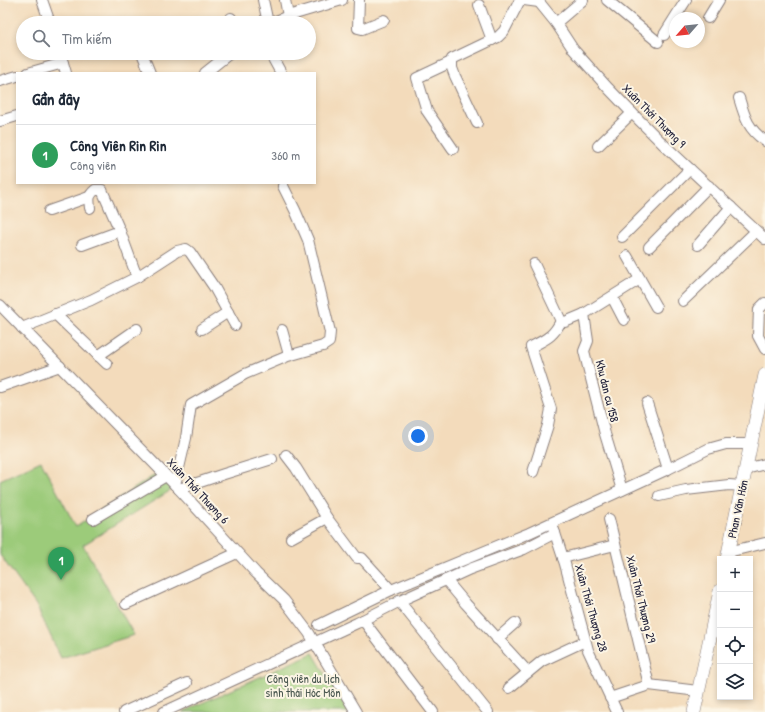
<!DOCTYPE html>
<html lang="vi">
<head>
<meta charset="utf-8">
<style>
  body { margin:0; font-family:"Patrick Hand",sans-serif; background:#f2f2f3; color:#1f2937 }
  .controls { position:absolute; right:12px; bottom:12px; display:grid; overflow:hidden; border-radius:0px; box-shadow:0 2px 6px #0003 }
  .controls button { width:36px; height:36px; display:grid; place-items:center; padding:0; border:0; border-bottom:1px solid #e0e1e3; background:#fff; color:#1f2937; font:20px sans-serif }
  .compass { position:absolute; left:669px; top:12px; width:36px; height:36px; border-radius:50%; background:#fff; box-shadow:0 2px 6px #0003; rotate:242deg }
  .you { position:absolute; left:418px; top:436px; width:14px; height:14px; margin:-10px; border:3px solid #fff; border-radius:50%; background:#1a73e8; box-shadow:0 0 0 6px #1a73e833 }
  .badge { display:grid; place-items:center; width:26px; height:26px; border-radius:50%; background:#1a73e8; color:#fff; font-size:13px; font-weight:700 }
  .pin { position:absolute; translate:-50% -33px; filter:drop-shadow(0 1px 2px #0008) }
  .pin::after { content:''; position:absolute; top:21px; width:14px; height:12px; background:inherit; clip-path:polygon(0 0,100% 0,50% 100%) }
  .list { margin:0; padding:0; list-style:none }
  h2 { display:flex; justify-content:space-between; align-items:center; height:52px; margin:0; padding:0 16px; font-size:17px }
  h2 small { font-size:13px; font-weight:400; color:#747a83 }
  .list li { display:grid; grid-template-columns:26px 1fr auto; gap:12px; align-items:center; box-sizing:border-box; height:60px; padding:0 16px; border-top:1px solid #e0e1e3 }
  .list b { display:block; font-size:15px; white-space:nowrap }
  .list p { margin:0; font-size:13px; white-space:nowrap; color:#747a83 }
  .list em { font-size:13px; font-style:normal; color:#747a83 }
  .icon { flex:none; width:22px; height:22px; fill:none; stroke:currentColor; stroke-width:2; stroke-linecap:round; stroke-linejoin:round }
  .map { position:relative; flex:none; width:765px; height:712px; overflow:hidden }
  .search { position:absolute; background:#fff; box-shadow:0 2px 6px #0003; left:16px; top:16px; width:300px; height:44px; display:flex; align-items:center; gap:10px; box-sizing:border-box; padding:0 14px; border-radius:22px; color:#747a83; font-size:15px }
  .panel { position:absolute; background:#fff; box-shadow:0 2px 6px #0003; left:16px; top:72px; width:300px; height:112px; border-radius:0px }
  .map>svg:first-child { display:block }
</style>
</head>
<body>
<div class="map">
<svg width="765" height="712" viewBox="0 0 765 712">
  <rect width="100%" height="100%" fill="#fcf5e5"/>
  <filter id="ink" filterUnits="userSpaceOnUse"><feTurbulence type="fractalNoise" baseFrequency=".025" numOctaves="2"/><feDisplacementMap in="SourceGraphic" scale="8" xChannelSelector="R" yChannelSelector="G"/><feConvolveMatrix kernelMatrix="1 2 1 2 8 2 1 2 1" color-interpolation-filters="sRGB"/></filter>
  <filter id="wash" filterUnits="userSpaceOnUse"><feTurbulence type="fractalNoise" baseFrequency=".012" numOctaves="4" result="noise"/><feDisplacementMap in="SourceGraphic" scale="16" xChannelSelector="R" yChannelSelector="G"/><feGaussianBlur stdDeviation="0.9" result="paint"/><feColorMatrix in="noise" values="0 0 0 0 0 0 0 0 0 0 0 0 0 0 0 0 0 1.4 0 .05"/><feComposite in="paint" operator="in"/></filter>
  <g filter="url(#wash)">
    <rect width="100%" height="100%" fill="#f3dbbb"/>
    <g fill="#9ccb7a" stroke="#5f765a">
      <polygon points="41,461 76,527 159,472 173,489 83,545 134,635 61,658 36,605 0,555 0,480"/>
      <polygon points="313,653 348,712 182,712"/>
    </g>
  </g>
  <g filter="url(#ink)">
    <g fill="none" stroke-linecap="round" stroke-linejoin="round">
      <g stroke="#8a7e7b" stroke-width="12">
        <g id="minor">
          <polyline points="42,0 50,23"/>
          <polyline points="263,0 268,23"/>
          <polyline points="285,0 288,16"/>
          <polyline points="359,0 358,28 362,29 384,20"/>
          <polyline points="524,0 539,2"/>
          <polyline points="607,0 658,42"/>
          <polyline points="539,2 556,23 573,49 608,88 632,113 663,144 765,239"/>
          <polyline points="479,5 492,40"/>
          <polyline points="231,18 233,23"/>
          <polyline points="708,18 719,0"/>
          <polyline points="271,23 288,16 342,0"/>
          <polyline points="556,23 583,0"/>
          <polyline points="664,35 686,0"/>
          <polyline points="60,53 66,73"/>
          <polyline points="142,53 150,73"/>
          <polyline points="270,53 281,73"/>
          <polyline points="451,62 417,78 427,111 453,149"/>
          <polyline points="28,73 63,63"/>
          <polyline points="205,73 230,53"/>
          <polyline points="0,81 17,76"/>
          <path d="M739 98C745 118 748 129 765 141"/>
          <polyline points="0,121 17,116"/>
          <polyline points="477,123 455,76 452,68 452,59 498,37 504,31 520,0"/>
          <polyline points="598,146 632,113"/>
          <polyline points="49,211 89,197"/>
          <polyline points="622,237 690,169"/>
          <polyline points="82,245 120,231"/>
          <polyline points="698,245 731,207"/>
          <polyline points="649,247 709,186"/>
          <polyline points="627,256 656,307"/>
          <polyline points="534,264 561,321 565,322 584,314"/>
          <polyline points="137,277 177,251 186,249 190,252 214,287 235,325"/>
          <polyline points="612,297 624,320"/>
          <polyline points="683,301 756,231"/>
          <polyline points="765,303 759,309 758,336 765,349"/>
          <polyline points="0,305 179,489 256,573 284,600 309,633 356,712"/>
          <polyline points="55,314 107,364"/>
          <path d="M22 328 91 300 137 277 120 231 102 190H95C88 196 89 199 90 208"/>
          <polyline points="202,329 228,312"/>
          <polyline points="282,330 289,355"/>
          <polyline points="98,356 137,329"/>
          <polyline points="0,387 60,366"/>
          <polyline points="647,403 668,469"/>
          <polyline points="286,455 296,468 327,518 357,558 362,558 391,590"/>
          <polyline points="746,469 765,464"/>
          <path d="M533 472 548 425 551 409 531 347C546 339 553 337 561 321"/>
          <polyline points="175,485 186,438 191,405 245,374 288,356 323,346 329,342 330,332 308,240 295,210 283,186"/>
          <polyline points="179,489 224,474 272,459"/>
          <polyline points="622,490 605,434 584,351 588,341 584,314 640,279"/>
          <polyline points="659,496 686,490 729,485 742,486"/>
          <polyline points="93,519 166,476"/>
          <polyline points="609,519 649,685"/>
          <polyline points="553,527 565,564 588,650 617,712"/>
          <polyline points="291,538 327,518"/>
          <polyline points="728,552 765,543"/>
          <polyline points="563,558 615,545"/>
          <polyline points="446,580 466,604 528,672"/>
          <polyline points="399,601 488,712"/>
          <polyline points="126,604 237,553"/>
          <polyline points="363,620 433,712"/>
          <polyline points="319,625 391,590 529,533 668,469 708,449 726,444 751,444"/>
          <polyline points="497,639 515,623"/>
          <polyline points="509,688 542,661 585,641"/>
          <polyline points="610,698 649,685 698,691"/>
          <polyline points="124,712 187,683"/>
          <polyline points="164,712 357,623 402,600 470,569 524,549 555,533"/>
        </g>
      </g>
      <g stroke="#8a7e7b" stroke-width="14">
        <g id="major">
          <polyline points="727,559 765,375"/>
          <polyline points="694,712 720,591"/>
        </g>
      </g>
      <use href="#minor" stroke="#fff" stroke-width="10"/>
      <use href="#major" stroke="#fff" stroke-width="13"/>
    </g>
  </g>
  <g text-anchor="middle" stroke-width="4" stroke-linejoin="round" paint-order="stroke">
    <g font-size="12" fill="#22223b" stroke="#fcf5e5">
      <text transform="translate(654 116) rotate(45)" y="4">Xuân Thới Thượng 9</text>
      <text transform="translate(607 391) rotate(76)" y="4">Khu dan cu 158</text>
      <text transform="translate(198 491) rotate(47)" y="4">Xuân Thới Thượng 6</text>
      <text transform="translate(738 509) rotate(-78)" y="4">Phan Văn Hớn</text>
      <text transform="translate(641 599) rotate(76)" y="4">Xuân Thới Thượng 29</text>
      <text transform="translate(591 608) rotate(74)" y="4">Xuân Thới Thượng 28</text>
    </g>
    <g font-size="12" fill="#47554e" stroke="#fcf5e5">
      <text x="303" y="683">Công viên du lịch<tspan x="303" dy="14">sinh thái Hóc Môn</tspan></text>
    </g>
  </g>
</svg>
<div class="controls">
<button>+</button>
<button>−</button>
<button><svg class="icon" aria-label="locate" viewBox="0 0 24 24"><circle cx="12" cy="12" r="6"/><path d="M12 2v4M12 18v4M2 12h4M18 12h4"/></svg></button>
<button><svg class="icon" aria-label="layers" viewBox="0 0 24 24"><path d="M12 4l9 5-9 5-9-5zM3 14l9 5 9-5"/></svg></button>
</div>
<svg class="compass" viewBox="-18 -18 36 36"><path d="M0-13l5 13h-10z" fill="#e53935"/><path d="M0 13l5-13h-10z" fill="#747a83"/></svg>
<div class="you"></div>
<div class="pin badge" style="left:61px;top:580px;background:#2e9e5b">1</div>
<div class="search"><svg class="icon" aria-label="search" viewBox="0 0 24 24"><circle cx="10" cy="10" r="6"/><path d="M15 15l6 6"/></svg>Tìm kiếm</div>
<section class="panel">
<h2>Gần đây<small></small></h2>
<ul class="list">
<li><span class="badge" style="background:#2e9e5b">1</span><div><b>Công Viên Rin Rin</b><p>Công viên</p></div><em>360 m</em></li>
</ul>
</section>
</div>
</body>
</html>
